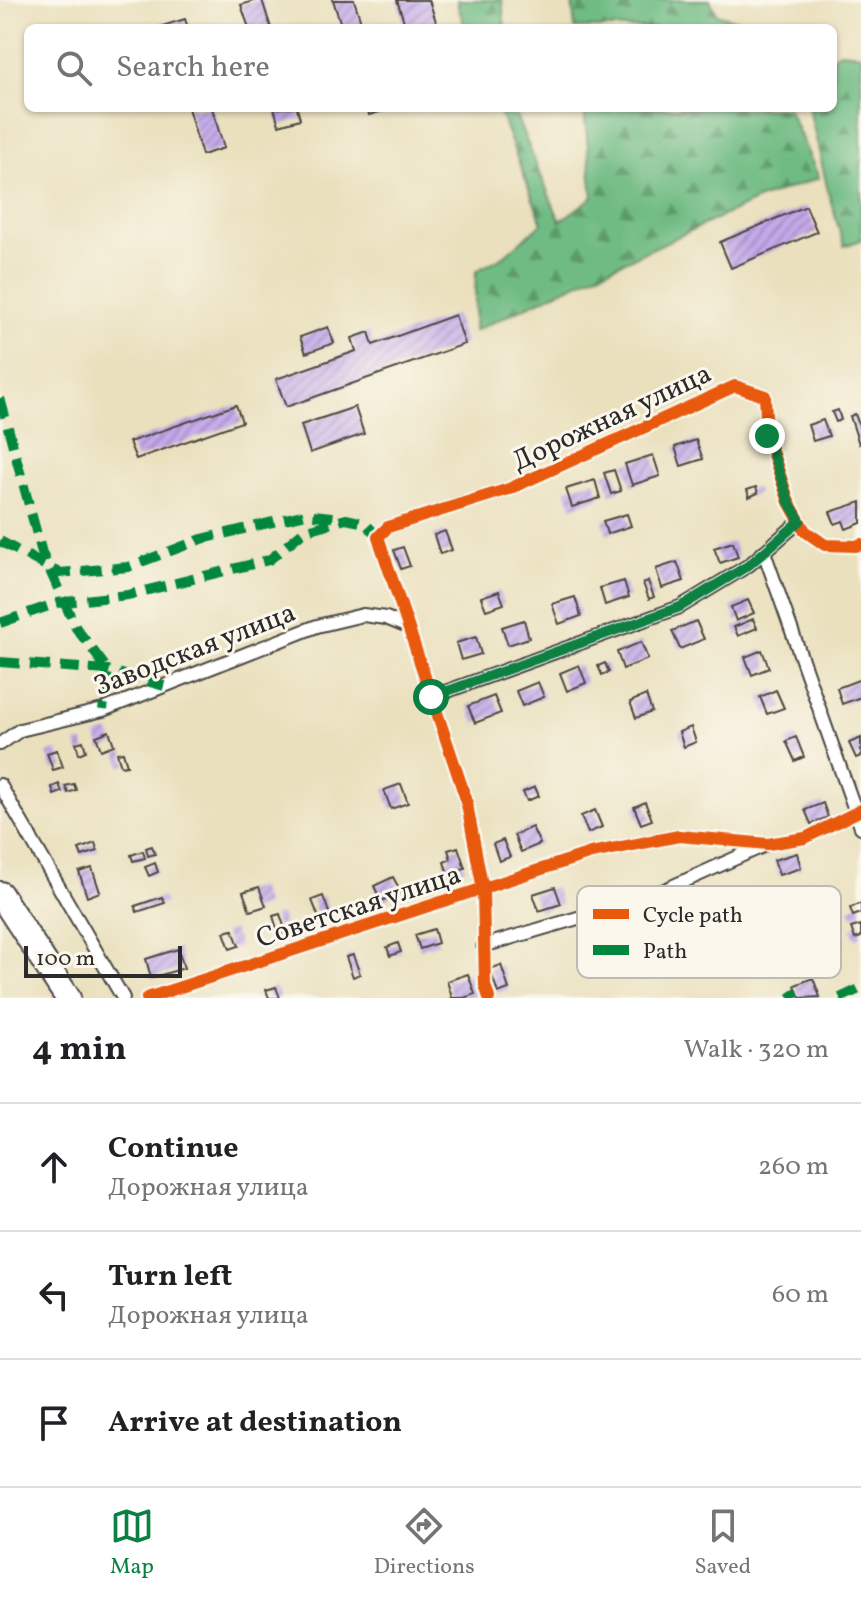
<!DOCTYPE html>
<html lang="en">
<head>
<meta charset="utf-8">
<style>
  body { margin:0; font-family:Vollkorn,serif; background:#f2f2f2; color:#202124 }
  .scale { position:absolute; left:24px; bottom:20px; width:158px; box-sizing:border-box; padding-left:8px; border:4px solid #2b2b2b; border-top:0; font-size:22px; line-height:28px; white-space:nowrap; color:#2b2b2b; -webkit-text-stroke:6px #fbf7ec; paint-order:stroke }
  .stop { position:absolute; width:24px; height:24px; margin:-18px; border:6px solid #0b8043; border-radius:50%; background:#fff }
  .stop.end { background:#0b8043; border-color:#fff; box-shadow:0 2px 8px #0008 }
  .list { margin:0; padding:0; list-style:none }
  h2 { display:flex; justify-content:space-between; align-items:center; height:104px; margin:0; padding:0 32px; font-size:34px }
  h2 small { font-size:26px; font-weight:400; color:#757577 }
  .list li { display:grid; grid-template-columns:52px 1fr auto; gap:24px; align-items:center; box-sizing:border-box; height:128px; padding:0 32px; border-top:2px solid #e0e0e0 }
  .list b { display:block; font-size:30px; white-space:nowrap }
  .list p { margin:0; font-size:26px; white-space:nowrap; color:#757577 }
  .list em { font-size:26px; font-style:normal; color:#757577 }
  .icon { flex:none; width:44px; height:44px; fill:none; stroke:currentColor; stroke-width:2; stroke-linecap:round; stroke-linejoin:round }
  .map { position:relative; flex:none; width:861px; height:998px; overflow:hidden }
  .search { position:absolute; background:#fff; box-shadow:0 2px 6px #0004; left:24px; right:24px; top:24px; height:88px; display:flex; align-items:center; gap:20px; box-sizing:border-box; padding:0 28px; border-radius:12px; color:#757577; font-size:30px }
  .sheet { height:488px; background:#fff }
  nav { display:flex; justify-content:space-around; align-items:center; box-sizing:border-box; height:112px; border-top:2px solid #e0e0e0; background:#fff; font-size:22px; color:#757577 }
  nav a { display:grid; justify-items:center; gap:4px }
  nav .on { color:#0b8043 }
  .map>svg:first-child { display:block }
</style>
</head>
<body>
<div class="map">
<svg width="861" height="998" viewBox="0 0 861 998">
  <defs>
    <pattern id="forest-firs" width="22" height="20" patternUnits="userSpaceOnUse" patternTransform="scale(2)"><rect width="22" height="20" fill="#6fbb83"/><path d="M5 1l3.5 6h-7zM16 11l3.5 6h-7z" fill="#5b986b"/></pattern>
    <pattern id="building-hatch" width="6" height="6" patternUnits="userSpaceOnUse" patternTransform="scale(2)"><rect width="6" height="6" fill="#c4a9e9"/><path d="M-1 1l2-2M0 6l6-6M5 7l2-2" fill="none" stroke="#9f8abd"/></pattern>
  </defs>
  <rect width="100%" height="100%" fill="#fbf7ec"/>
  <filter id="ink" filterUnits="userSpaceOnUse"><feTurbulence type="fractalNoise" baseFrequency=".0125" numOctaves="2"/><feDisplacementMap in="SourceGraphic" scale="16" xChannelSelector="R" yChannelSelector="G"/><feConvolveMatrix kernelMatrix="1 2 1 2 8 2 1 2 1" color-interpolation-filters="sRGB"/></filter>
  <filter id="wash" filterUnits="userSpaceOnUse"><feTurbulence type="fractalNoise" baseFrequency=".006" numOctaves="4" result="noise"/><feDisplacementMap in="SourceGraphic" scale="32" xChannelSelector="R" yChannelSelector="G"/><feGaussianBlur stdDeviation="1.8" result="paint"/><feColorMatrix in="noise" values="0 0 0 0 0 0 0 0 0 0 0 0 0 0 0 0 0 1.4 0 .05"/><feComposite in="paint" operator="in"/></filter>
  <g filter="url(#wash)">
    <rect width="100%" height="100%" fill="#eae0bd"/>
    <g fill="url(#forest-firs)" stroke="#4d7357" stroke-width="2">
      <polygon points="457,0 502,0 505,28 466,28 459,10"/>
      <polygon points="572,0 710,0 717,14 752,25 753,28 575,28"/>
      <polygon points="840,52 861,54 861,240 844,246 829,195 809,108 833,108 833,56"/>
      <polygon points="498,108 514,108 515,114 560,221 593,197 584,108 788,108 819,178 759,199 474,331 476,271 504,256 542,223"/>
    </g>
    <g id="blocks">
      <g fill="url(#building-hatch)">
        <polygon points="257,0 262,0 271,28 249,28 241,5"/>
        <polygon points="333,0 354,0 363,28 342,28"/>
        <polygon points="397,0 429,0 438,28 406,28"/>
        <polygon points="185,19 188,28 159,28 159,27"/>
        <polygon points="188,108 212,108 224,148 202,155"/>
        <polygon points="274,108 297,108 300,119 279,125"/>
        <polygon points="367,108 390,108 390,109 369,115"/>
        <polygon points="806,206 817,232 731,268 720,242"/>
        <polygon points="455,315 465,344 286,407 276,379 356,351 352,338 369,332 373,345"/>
        <polygon points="328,327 334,343 306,353 300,337"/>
        <polygon points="236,405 242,422 136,459 129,442"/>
        <polygon points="355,407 364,434 310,453 301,425"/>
        <polygon points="838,410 841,420 836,422 832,412"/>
        <polygon points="855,414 861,431 861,443 859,444 850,416"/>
        <polygon points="823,420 829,436 813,441 808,425"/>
        <polygon points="696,440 703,459 681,466 675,447"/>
        <polygon points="653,455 660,476 632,485 625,464"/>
        <polygon points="614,470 621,491 611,494 604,473"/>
        <polygon points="595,480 600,498 572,507 566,489"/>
        <polygon points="756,487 758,493 749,497 747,490"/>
        <polygon points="861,502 861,523 846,529 843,521 835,524 830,512"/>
        <polygon points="627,514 631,526 607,534 603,521"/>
        <polygon points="445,531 452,550 440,554 434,535"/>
        <polygon points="733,542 738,557 720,563 714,548"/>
        <polygon points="403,547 410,566 401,569 394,550"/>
        <polygon points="677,562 684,581 662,588 656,569"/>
        <polygon points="624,581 629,597 605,605 600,588"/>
        <polygon points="648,581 654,597 649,599 643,583"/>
        <polygon points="499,591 504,604 486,610 481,597"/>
        <polygon points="575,597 581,616 559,624 552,604"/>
        <polygon points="748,600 754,613 736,621 731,607"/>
        <polygon points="753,619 757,628 738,636 734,627"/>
        <polygon points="524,620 529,638 508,645 502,627"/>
        <polygon points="696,621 704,639 680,649 672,631"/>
        <polygon points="476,637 481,654 461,660 456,643"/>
        <polygon points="641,642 648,659 623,669 617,652"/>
        <polygon points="762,650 769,668 752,675 745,657"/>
        <polygon points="605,663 609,672 602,675 598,666"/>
        <polygon points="579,665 586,683 567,691 560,673"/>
        <polygon points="861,679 861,697 842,704 837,688"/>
        <polygon points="538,682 544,697 522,706 516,691"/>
        <polygon points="776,690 784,708 767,714 760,697"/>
        <polygon points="646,695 652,712 636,718 630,702"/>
        <polygon points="494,696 501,713 475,723 468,706"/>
        <polygon points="691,727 696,742 684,747 679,732"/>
        <polygon points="109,731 114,745 101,750 96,736"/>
        <polygon points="796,737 804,757 795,761 786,741"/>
        <polygon points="861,738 861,756 856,758 849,743"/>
        <polygon points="83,741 86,751 79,754 76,743"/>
        <polygon points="57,750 63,767 53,770 47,753"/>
        <polygon points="123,752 127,765 121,766 117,753"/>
        <polygon points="59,784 62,792 54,795 52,787"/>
        <polygon points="74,784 76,790 68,793 65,786"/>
        <polygon points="401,784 408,803 391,809 384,790"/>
        <polygon points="535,787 539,796 527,801 523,792"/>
        <polygon points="645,802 652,820 641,824 634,807"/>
        <polygon points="823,803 828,817 811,824 805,810"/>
        <polygon points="595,810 602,827 588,833 581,816"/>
        <polygon points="532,827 540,844 521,852 514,835"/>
        <polygon points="503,840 510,857 499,861 493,844"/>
        <polygon points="95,843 98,851 82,856 79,849"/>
        <polygon points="152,846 155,854 148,856 146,848"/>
        <polygon points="458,847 465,868 448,874 444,862 451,859 448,850"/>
        <polygon points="143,851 145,858 133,861 131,855"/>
        <polygon points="797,853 801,868 779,875 774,860"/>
        <polygon points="155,863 158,872 149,876 145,867"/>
        <polygon points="92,868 100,892 87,897 79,872"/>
        <polygon points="393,877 401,892 381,901 374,886"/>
        <polygon points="259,887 266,906 250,911 243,892"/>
        <polygon points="555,887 561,904 539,911 533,894"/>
        <polygon points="323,896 330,915 319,918 312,900"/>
        <polygon points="162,897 165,903 137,912 135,906"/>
        <polygon points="861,903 861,913 853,916 850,908"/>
        <polygon points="280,914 286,932 279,935 273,916"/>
        <polygon points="861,925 861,937 855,939 851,928"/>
        <polygon points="434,929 438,943 420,949 415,935"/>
        <polygon points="233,930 239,946 230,949 224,932"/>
        <polygon points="398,943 401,952 390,956 387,947"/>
        <polygon points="178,949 184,968 151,978 146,959"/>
        <polygon points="353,955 360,974 353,977 346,957"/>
        <polygon points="501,965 509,989 498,993 490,969"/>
        <polygon points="468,974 475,994 464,998 452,998 447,981"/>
        <polygon points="813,978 820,997 800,998 795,985"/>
        <polygon points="276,987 280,998 269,998 266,990"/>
      </g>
    </g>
  </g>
  <g filter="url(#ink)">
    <use href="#blocks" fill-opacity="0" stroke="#484641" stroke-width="2"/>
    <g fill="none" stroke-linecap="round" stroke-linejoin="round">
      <g stroke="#484641" stroke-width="16">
        <g id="street">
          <polyline points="764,552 861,827"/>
          <polyline points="431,697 680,607 749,565 800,521"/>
          <polyline points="0,744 20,730 103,710 317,626 363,615 386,618 408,627"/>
          <polyline points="0,785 123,998"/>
          <polyline points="483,946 649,897 765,845"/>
          <polyline points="147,998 591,853 679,836 768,844 805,838 861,810"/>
          <polyline points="489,998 485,985 483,890 466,799 378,537 388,527 509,489 735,386 765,396 767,436 789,502 805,531 825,545 856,546 861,544"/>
        </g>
      </g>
      <g stroke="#484641" stroke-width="28">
        <polyline id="highway" points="0,894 68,998"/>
      </g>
      <use href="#street" stroke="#fff" stroke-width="12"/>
      <use href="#highway" stroke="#fff" stroke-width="24"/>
      <g stroke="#00873e" stroke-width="10" stroke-dasharray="20 10" stroke-linecap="butt">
        <polyline points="0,398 42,553 76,628 108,670 103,710"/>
        <polyline points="0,541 59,573 128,567 202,539 306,514 339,518"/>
        <polyline points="0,623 57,603 128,595 269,560 304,531 346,519 365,523 378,537"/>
        <polyline points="0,662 108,670 164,686"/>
        <polyline points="791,991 796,998"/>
        <polyline points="840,998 861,988"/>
      </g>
      <g stroke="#fbf7ec" stroke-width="17">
        <g id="cycleway">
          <polyline points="147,998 591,853 679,836 768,844 805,838 861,810"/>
          <polyline points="489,998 485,985 483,890 466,799 378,537 388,527 509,489 735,386 765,396 767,436 789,502 805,531 825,545 856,546 861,544"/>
        </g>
      </g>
      <use href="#cycleway" stroke="#e8590c" stroke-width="12"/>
    </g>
  </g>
  <g fill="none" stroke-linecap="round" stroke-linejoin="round" filter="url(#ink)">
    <polyline stroke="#0b8043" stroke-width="10" points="431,697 680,607 749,565 800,521 789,502 767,436"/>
  </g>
  <g text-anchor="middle" stroke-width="6" stroke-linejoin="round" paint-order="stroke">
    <g font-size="28" fill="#2b2b2b" stroke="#fbf7ec">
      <text transform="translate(611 416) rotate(-25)" y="10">Дорожная улица</text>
      <text transform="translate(194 648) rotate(-21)" y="10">Заводская улица</text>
      <text transform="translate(358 905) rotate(-18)" y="10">Советская улица</text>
    </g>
  </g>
  <rect x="577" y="886" width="264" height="92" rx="12" fill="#fbf7ec" stroke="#bdbab2" stroke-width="2"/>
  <rect x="593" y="909" width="36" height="10" fill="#e8590c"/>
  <rect x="593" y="945" width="36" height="10" fill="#00873e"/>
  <g font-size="22" fill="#2b2b2b">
    <text x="643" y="922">Cycle path</text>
    <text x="643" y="958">Path</text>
  </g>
</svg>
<div class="scale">100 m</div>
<div class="stop" style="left:431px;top:697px"></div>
<div class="stop end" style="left:767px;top:436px"></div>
<div class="search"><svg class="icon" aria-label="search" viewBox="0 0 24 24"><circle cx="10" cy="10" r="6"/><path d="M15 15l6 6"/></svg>Search here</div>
</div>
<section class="sheet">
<h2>4 min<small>Walk · 320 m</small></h2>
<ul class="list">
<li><svg class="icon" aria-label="ahead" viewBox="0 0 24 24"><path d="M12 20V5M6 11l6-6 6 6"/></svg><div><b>Continue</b><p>Дорожная улица</p></div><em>260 m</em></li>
<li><svg class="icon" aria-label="left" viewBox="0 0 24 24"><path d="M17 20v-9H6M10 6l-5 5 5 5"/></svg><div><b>Turn left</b><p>Дорожная улица</p></div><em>60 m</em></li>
<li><svg class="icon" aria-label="arrive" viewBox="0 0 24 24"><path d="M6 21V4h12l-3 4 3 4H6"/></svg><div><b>Arrive at destination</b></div></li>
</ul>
</section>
<nav>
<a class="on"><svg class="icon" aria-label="map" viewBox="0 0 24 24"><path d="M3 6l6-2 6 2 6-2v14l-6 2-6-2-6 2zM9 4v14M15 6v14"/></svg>Map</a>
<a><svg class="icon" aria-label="directions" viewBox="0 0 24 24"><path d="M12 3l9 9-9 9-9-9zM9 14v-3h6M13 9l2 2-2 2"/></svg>Directions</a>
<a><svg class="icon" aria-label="saved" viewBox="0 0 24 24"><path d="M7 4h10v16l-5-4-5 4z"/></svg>Saved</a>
</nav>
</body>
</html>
